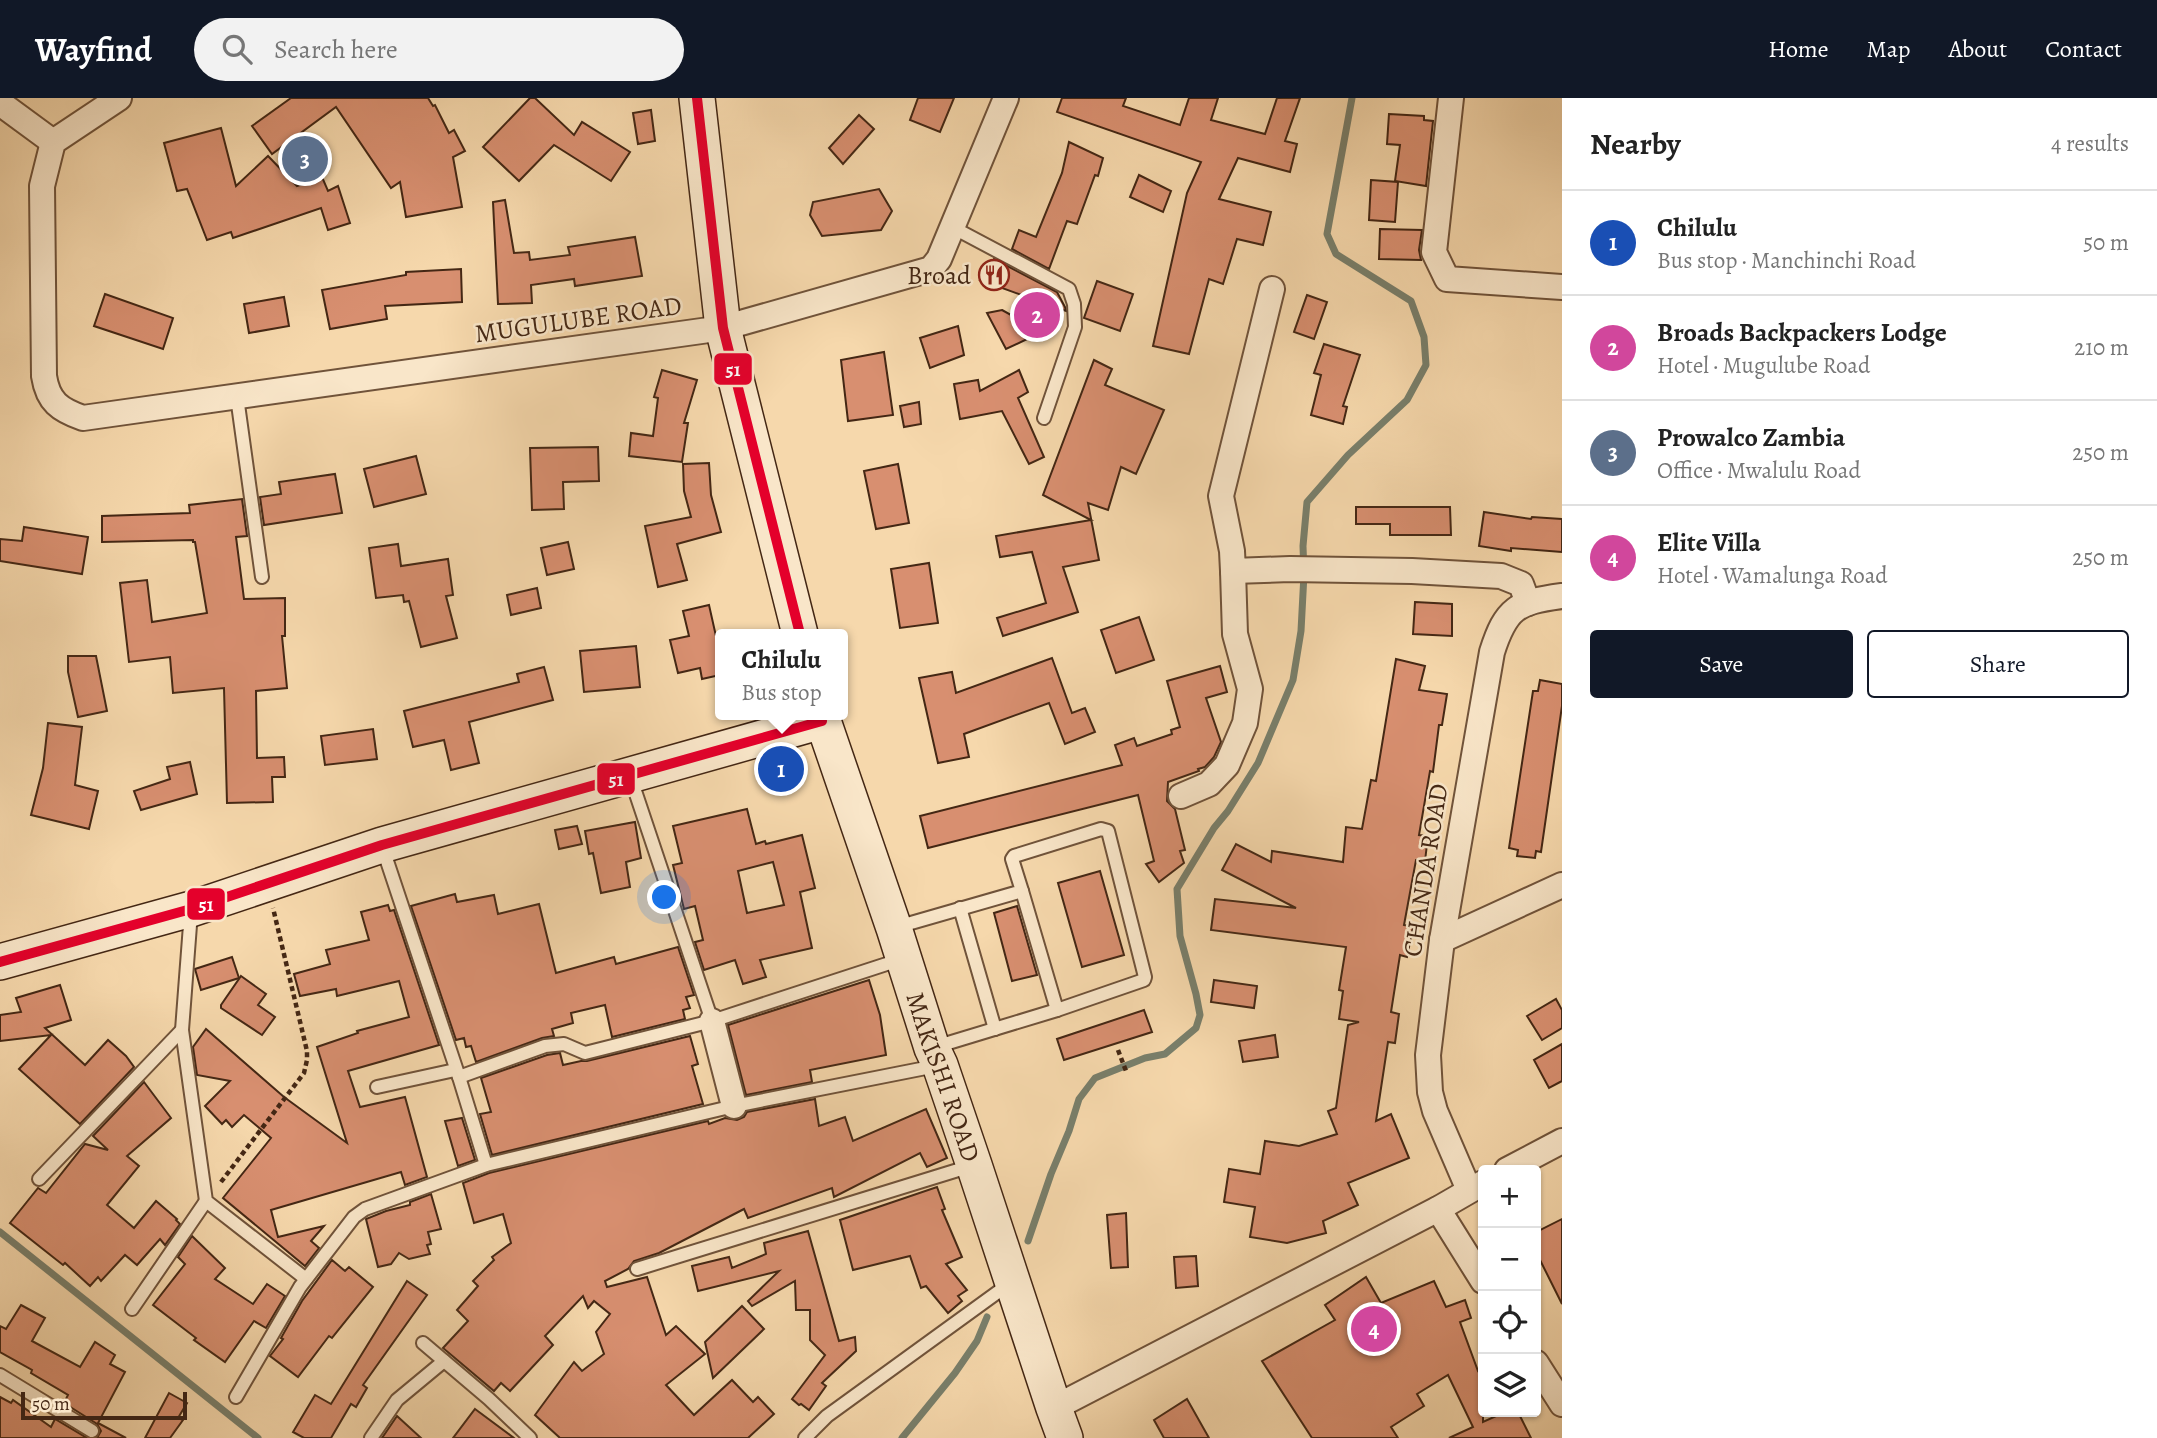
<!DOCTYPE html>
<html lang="en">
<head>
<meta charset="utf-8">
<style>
  body { margin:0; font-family:Alegreya,serif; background:#f2f2f2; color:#222 }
  .controls { position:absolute; right:21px; bottom:21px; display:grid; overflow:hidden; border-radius:7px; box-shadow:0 2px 5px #0004 }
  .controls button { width:63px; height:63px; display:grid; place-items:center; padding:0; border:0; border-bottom:2px solid #e0e0e0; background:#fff; color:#222; font:35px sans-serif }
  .scale { position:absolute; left:21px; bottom:18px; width:166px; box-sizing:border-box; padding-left:7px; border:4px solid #442714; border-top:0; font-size:19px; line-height:24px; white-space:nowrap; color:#442714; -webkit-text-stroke:5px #f9e6c9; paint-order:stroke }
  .you { position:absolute; left:665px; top:800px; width:24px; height:24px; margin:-18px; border:5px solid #fff; border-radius:50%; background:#1a73e8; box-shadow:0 0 0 10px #1a73e833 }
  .badge { display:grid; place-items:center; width:46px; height:46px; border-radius:50%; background:#111827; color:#fff; font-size:23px; font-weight:700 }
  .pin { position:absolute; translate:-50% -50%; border:4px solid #fff; box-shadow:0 2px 7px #0006 }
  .popup { position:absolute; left:715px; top:531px; width:133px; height:91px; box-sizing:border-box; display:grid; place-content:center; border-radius:7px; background:#fff; filter:drop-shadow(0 2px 5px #0005); font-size:23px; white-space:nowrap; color:#767676 }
  .popup b { font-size:26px; color:#222 }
  .popup::after { content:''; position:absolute; left:50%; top:100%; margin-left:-14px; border:14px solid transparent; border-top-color:#fff }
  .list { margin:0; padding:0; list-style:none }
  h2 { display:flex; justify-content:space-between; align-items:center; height:91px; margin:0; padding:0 28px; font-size:30px }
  h2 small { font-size:23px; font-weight:400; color:#767676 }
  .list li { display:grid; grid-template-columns:46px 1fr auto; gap:21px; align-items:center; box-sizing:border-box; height:105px; padding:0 28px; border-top:2px solid #e0e0e0 }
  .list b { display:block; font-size:26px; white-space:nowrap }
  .list p { margin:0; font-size:23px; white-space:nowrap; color:#767676 }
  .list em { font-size:23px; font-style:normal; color:#767676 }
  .actions { display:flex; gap:14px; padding:21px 28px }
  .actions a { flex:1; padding:16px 0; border:2px solid #111827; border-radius:7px; text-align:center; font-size:24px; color:#111827 }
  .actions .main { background:#111827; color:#fff }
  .icon { flex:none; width:38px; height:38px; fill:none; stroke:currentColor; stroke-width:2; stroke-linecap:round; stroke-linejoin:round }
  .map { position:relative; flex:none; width:1562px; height:1340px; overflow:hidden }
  header { display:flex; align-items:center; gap:42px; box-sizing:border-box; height:98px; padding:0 35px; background:#111827; color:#fff }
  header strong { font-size:33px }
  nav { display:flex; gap:38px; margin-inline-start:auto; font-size:24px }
  .search { width:490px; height:63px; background:#f2f2f2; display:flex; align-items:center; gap:18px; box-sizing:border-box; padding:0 24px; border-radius:38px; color:#767676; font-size:26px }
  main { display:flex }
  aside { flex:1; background:#fff }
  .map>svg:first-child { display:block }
</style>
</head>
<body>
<header>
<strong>Wayfind</strong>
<div class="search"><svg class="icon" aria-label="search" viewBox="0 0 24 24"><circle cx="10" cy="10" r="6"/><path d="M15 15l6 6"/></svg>Search here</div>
<nav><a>Home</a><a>Map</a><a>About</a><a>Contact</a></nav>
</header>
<main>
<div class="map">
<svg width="1562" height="1340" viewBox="0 0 1562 1340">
  <rect width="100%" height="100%" fill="#f6d8ac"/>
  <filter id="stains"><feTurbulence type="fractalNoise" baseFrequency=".00286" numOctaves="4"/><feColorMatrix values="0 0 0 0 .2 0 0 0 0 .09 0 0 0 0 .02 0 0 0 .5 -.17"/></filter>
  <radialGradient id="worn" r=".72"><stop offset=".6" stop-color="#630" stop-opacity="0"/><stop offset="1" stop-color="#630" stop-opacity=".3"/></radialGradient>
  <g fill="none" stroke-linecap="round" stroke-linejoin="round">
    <g stroke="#797f6b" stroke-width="7">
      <polyline points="0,1134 258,1340"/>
      <polyline points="1028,1143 1051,1076 1069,1033 1079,1001 1095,980 1145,960 1165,956 1196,930 1200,917 1196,896 1180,838 1177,791 1214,730 1228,713 1258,665 1293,582 1301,533 1304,476 1303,448 1307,404 1348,357 1407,302 1426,267 1424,239 1411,203 1336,156 1327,136 1352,0"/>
      <polyline points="902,1340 955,1275 977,1243 987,1219"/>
    </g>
  </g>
  <g fill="#d88f70" stroke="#442714" stroke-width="2" fill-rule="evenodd">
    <polygon points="291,0 428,0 433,8 435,7 449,35 454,32 465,53 453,59 462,109 406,119 400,84 391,90 336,9 272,56 252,28"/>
    <polygon points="530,0 535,0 574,37 582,24 630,54 611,83 554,47 519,83 483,49"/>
    <polygon points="918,0 954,0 940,34 910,22"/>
    <polygon points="1062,0 1126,0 1123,8 1180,27 1189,0 1218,0 1211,22 1265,36 1277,0 1300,0 1285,43 1297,46 1290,74 1238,60 1219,101 1271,114 1263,147 1237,141 1223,186 1209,181 1189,256 1153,248 1187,95 1201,64 1057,14"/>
    <polygon points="651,12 655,43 638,46 633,15"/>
    <polygon points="1389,16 1424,18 1424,22 1433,23 1426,88 1395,83 1400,47 1387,46"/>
    <polygon points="859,17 874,31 843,66 829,50"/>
    <polygon points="221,30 236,88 268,58 297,88 322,79 328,93 338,88 350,125 328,132 321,110 233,140 231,134 207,142 187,91 177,93 164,45"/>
    <polygon points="1069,44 1103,60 1098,78 1095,77 1077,126 1067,123 1049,171 1012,151 1019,132 1036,139 1062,75"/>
    <polygon points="1139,77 1171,93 1163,114 1130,99"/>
    <polygon points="1371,82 1398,84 1395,124 1369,122"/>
    <polygon points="879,91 892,113 881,132 822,138 810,117 813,104"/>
    <polygon points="505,102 514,155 529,154 530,162 570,157 568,149 635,139 642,178 575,188 574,181 531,187 532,205 498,206 493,104"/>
    <polygon points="1380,131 1422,132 1419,152 1421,162 1379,161"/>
    <polygon points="994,161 1057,194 1065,209 1066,213 980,182"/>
    <polygon points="461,171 462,204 385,208 387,221 330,231 322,192 406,177 406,174"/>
    <polygon points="1097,183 1133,196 1120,233 1084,220"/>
    <polygon points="105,196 173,220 163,251 94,228"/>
    <polygon points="1307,197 1327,204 1314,241 1294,234"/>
    <polygon points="284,199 289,228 249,235 244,206"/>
    <polygon points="1002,212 1042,234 1006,251 987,215"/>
    <polygon points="958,228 964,257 930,270 920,240"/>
    <polygon points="1324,246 1360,257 1343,308 1347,309 1343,326 1311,317 1321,277 1314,275"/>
    <polygon points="884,254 893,317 848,323 841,262"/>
    <polygon points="1094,262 1112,271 1105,287 1164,312 1136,376 1121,369 1108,412 1088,405 1099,462 1063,469 1078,514 1003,538 997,520 1046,505 1032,454 1000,459 996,438 1091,422 1043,397"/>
    <polygon points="662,272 697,282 684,325 688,325 682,364 629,358 631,335 653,338 658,300 654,299"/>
    <polygon points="1019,272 1028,294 1018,300 1044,359 1029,366 1002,313 960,321 954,286 978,282 980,293"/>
    <polygon points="919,304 921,326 904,329 900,308"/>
    <polygon points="598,349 599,383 563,384 564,411 532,412 530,350"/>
    <polygon points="416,358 426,396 374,409 364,371"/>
    <polygon points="709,365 711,397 721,434 677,446 687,482 658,489 645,428 691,419 684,393 683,366"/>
    <polygon points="898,366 909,425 876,431 864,373"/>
    <polygon points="335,376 342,415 264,427 260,399 281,396 279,384"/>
    <polygon points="242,401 247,438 236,439 244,501 285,500 285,538 282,538 287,590 256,593 257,660 284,659 285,679 272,679 273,704 227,705 224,590 173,595 170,559 129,564 120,485 147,482 152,524 207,515 195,444 193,444 193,442 102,444 102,418 190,415 189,407"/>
    <polygon points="1356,409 1450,409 1451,437 1390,437 1390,426 1356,426"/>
    <polygon points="1484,414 1531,421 1532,419 1562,421 1562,454 1511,450 1511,453 1479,448"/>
    <polygon points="24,429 88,439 82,476 0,463 0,441 22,443"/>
    <polygon points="568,444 574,471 547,477 541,450"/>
    <polygon points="398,446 401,468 448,461 453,497 446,498 457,540 421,549 409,503 404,504 403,497 376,500 369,450"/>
    <polygon points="929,465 938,525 900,530 891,471"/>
    <polygon points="537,490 541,510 511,517 507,497"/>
    <polygon points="1415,504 1452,506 1452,538 1413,536"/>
    <polygon points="709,507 720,556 720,577 702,581 700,570 678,575 670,542 689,538 683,513"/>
    <polygon points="1139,519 1154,562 1116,575 1101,532"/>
    <polygon points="636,548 640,589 584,594 580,553"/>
    <polygon points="68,558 96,558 107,613 78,619 68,574"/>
    <polygon points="1052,560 1072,615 1085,610 1095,634 1065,646 1049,605 964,636 969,659 938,665 919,580 952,574 956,595"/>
    <polygon points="1396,561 1425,568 1419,592 1447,596 1442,627 1439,627 1433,674 1430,673 1419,737 1428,738 1425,763 1416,762 1404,827 1413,829 1407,859 1400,857 1391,914 1399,916 1395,945 1388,944 1376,1023 1391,1016 1409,1060 1348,1085 1358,1107 1323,1123 1326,1135 1287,1145 1250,1139 1255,1109 1224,1104 1229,1071 1260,1076 1265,1043 1299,1048 1337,1036 1328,1013 1336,1010 1348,927 1359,924 1339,921 1343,893 1339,892 1346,849 1211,832 1215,801 1296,810 1222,772 1236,746 1271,764 1272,753 1343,764 1346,729 1362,731 1371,682 1376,683"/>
    <polygon points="1220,568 1227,594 1206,600 1221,644 1214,659 1205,669 1198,671 1199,673 1168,684 1167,703 1175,711 1185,752 1180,753 1184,765 1159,784 1146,766 1154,763 1138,697 928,750 920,718 1122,667 1115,647 1134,640 1137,648 1172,636 1171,632 1180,629 1167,583"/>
    <polygon points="544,569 553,602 469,624 479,665 451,672 444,642 413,649 404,613 519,584 517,576"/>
    <polygon points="1540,582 1562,586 1562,608 1541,754 1536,753 1535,760 1517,758 1518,752 1509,750 1533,593 1538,593"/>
    <polygon points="48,625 82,629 75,687 98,693 89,731 31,717 43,670"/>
    <polygon points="373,631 377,661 325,667 321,638"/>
    <polygon points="190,664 197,696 141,712 134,693 170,681 167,669"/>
    <path d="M747 711 756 746 765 743 766 746 802 737 815 790 800 794 812 850 760 862 766 879 743 886 735 862 704 872 695 844 703 842 695 808 684 811 673 767 682 765 673 728ZM773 764 784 807 747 815 738 773Z"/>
    <polygon points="635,724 641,760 626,764 630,789 601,795 593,755 589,756 585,733"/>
    <polygon points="577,728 582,746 559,751 555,732"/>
    <polygon points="1100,773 1124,857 1082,869 1058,785"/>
    <polygon points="455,796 457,804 494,797 498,816 539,806 556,875 614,859 616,866 678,849 694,897 686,899 690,910 683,912 685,921 612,939 605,907 571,915 573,925 552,931 554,938 542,940 476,964 471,948 466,949 464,940 456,942 411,808"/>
    <polygon points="388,807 390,813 394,812 439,947 348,973 360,1009 405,999 427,1079 405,1087 401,1074 271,1112 278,1139 324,1128 311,1143 319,1150 305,1168 223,1100 271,1040 244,1017 232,1029 226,1022 222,1026 205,1008 230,983 197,977 193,949 206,931 284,999 347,1045 317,949 358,935 357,933 409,919 399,883 337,898 336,891 300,898 294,876 330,866 326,852 369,842 361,814"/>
    <polygon points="1017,808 1037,877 1012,883 994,815"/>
    <polygon points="232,859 239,880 201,892 195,871"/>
    <polygon points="241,878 266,896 258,907 275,919 262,937 221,910 221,907"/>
    <polygon points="869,882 880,917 886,957 810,972 812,984 746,997 728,927"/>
    <polygon points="1214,882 1257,888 1254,910 1211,904"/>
    <polygon points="60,887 71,922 45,930 85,967 108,942 126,958 134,969 80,1026 19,971 51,937 0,943 0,917 21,914 16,900"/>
    <polygon points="1556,901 1562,912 1562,930 1542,942 1527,918"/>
    <polygon points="1144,912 1152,934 1064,962 1057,941"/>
    <polygon points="1275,937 1278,959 1243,964 1239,943"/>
    <polygon points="690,938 698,966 692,968 703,1006 492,1057 480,1016 491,1014 481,980 547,957 560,955 563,967 581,963 587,963"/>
    <polygon points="1562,946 1562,983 1549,990 1534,962"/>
    <polygon points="144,984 171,1020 127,1058 139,1068 107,1107 134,1130 156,1103 177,1121 176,1122 180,1126 165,1147 160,1141 137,1167 125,1157 101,1183 98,1179 90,1188 65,1165 63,1167 10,1125 38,1090 46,1095 85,1046 108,1052 93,1038"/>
    <polygon points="815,1001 819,1028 845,1019 853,1043 926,1011 947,1060 927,1069 920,1055 834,1099 832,1090 748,1120 744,1111 659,1155 634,1163 628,1171 605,1183 607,1189 647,1179 666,1237 676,1228 705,1256 666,1287 694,1317 732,1282 753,1304 758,1299 774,1316 748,1340 560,1340 535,1317 574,1264 582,1273 604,1256 596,1234 610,1216 594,1203 588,1210 583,1198 545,1238 553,1247 510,1293 501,1285 494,1293 443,1250 468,1223 457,1212 478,1188 473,1183 494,1162 492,1159 511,1145 503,1116 474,1125 463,1085 489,1075 708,1023 709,1026 725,1020 737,1022 744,1019 747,1014"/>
    <polygon points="462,1020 475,1062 458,1068 445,1023"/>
    <polygon points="937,1089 945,1111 942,1112 962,1159 946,1166 967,1192 958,1198 962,1203 948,1215 926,1188 921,1190 910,1158 853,1172 840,1122"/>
    <polygon points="431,1096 441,1131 428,1134 431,1146 427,1147 430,1156 409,1161 399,1155 391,1166 378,1169 366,1121 386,1113 410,1107 410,1104"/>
    <polygon points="1126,1115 1128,1169 1111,1170 1107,1117"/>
    <polygon points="1562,1121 1562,1206 1536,1154 1536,1134"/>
    <polygon points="808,1133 839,1243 855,1239 856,1253 822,1285 826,1288 809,1312 801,1306 799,1307 792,1301 825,1257 810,1242 810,1212 796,1212 795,1183 752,1208 748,1203 779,1173 698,1193 692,1168 729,1159 732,1170 766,1156 764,1145"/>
    <polygon points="192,1138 225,1170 215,1181 253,1206 267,1186 285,1198 266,1230 254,1223 225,1264 194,1242 196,1240 153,1207 185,1166 178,1159"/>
    <polygon points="1196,1158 1198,1188 1176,1190 1174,1159"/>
    <polygon points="332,1162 345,1173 349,1169 373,1189 332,1240 329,1238 298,1279 270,1258 283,1241 281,1240 302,1203"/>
    <polygon points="1366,1179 1381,1205 1434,1183 1446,1209 1465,1202 1471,1220 1460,1224 1478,1273 1483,1270 1483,1324 1505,1314 1518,1314 1531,1340 1449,1340 1473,1329 1448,1277 1417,1296 1424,1308 1391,1329 1398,1340 1312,1340 1262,1263 1335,1222 1325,1207"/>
    <polygon points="407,1183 427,1197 363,1287 367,1290 356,1309 351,1306 331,1340 304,1340 293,1334 315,1297 331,1306"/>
    <polygon points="21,1207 45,1220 32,1243 80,1269 95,1244 115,1257 110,1266 125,1274 98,1325 126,1340 97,1340 101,1333 97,1326 64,1305 68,1297 31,1275 32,1272 0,1254 0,1228 6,1231"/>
    <polygon points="742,1208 764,1231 713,1280 705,1244"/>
    <polygon points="169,1295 187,1305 178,1320 183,1322 170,1340 145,1340"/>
    <polygon points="0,1299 11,1305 13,1302 51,1329 55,1321 87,1340 0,1340"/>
    <polygon points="1187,1301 1209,1340 1164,1340 1154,1322"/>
    <polygon points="475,1311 514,1340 453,1340"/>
    <polygon points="397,1318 421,1340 382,1340"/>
  </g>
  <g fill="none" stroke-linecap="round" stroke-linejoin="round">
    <g stroke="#70533a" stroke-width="16">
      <g id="lane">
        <polyline points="952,129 1069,191 1074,206 1075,229 1044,320"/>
        <polyline points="237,299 262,479"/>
        <polyline points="630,678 712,923"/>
        <polyline points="382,748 459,979 486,1067"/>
        <polyline points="1022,793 1057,912"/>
        <polyline points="960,810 995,931"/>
        <polyline points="191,814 182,932 206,1103 306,1181"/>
        <polyline points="897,829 1022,793 1012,761 1014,758 1101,731 1108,733 1145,879 1144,882 1057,912 935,949"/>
        <polyline points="459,979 545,948 564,946 585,955 712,923 902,861"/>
        <polyline points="377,989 455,972"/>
        <polyline points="39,1081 182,932"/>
        <polyline points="637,1171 971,1068"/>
        <polyline points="132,1211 206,1103"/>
        <polyline points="423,1245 489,1301 530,1340"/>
        <polyline points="0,1277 92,1333"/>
        <polyline points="236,1299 300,1189 354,1119 365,1111 486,1067 734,1008 936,968"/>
        <polyline points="371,1340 397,1302 444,1263"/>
        <polyline points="805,1340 827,1318 1009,1186"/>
      </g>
    </g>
    <g stroke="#70533a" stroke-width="28">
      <g id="street">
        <path d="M119 0 53 44 42 88 44 278C48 304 60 312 83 320L723 230 931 171 939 161 1006 0"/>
        <polyline points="1451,0 1434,154 1447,181 1562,189"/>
        <polyline points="0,5 53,44"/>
        <polyline points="1272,191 1221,398 1232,453 1233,473 1290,471 1412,473 1501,478 1521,486 1528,505"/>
        <polyline points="1181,698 1209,686 1227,667 1245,625 1250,591 1235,536 1233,473"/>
        <polyline points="1442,842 1562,787"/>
        <polyline points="712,923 734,1008"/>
        <polyline points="1507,1072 1562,1043"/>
        <path d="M1469 1092 1435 1013 1430 994 1428 957 1442 842 1492 554C1506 510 1517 504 1562 498"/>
        <polyline points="1438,1111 1483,1183"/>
        <polyline points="1536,1265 1562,1306"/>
        <polyline points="1054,1310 1438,1111 1483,1085"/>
      </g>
    </g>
    <g stroke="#442714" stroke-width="38">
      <g id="secondary">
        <polyline points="697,0 723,230 800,536"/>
        <path id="s1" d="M821 617 894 830 932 950 940 967 974 1067 1054 1310 1065 1340"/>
        <polyline points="0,864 191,811 382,747 822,623"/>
      </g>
    </g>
    <g stroke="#442714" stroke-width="4.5" stroke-dasharray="5 3.5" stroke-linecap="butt">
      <polyline points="1118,952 1126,973"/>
      <polyline points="221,1084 304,975 307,962 307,953 273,810"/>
    </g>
    <use href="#lane" stroke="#f9e6c9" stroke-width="12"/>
    <use href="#street" stroke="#f9e6c9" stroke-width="24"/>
    <use href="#secondary" stroke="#f9e6c9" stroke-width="35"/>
    <g stroke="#f9e6c9" stroke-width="16">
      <g id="bus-1">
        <polyline points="697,0 723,230 800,536"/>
        <polyline points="0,864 191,811 382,747 822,623"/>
      </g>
    </g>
    <use href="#bus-1" stroke="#e4002b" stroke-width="10"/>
  </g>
  <defs>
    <g id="restaurant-ring" transform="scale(1.575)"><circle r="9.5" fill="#f9e6c9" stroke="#8f2418" stroke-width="1.5"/><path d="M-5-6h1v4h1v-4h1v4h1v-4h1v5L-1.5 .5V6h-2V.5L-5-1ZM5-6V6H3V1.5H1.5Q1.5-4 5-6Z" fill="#8f2418"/></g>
  </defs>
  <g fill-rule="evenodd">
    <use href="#restaurant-ring" x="994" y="177"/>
  </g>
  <g text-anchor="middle" stroke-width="5" stroke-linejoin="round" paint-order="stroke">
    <g font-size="26" fill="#442714" stroke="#f9e6c9" text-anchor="end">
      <text x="971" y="186">Broad</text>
    </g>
    <g font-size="26" fill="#442714" stroke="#f9e6c9">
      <text transform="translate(578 221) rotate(-8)" y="9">MUGULUBE ROAD</text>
      <text transform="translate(1425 772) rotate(-81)" y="9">CHANDA ROAD</text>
      <text dy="9" stroke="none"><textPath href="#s1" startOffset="382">MAKISHI ROAD</textPath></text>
    </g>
  </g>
  <g stroke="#f9e6c9" stroke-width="2.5">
    <rect x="713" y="254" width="40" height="34" rx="7" fill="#e4002b"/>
    <rect x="596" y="664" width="40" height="34" rx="7" fill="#e4002b"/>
    <rect x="186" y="789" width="40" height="34" rx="7" fill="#e4002b"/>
  </g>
  <g font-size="19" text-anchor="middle" font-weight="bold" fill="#fff">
    <text x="733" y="278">51</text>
    <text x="616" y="688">51</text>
    <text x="206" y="813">51</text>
  </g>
  <rect width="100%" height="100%" filter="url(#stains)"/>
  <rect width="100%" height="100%" fill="url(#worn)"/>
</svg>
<div class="controls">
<button>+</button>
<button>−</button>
<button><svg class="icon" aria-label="locate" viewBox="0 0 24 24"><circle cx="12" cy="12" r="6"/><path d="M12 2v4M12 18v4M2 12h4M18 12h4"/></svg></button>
<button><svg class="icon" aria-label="layers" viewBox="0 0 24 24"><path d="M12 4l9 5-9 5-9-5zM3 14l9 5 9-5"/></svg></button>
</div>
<div class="scale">50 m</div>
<div class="you"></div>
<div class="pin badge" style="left:781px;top:671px;background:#1a4fb4">1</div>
<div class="popup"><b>Chilulu</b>Bus stop</div>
<div class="pin badge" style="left:1037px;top:217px;background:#d1479c">2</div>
<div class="pin badge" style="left:305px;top:61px;background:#5c6f8a">3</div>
<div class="pin badge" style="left:1374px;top:1231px;background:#d1479c">4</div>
</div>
<aside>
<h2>Nearby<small>4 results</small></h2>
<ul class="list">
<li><span class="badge" style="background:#1a4fb4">1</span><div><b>Chilulu</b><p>Bus stop · Manchinchi Road</p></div><em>50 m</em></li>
<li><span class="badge" style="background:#d1479c">2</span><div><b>Broads Backpackers Lodge</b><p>Hotel · Mugulube Road</p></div><em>210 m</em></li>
<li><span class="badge" style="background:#5c6f8a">3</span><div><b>Prowalco Zambia</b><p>Office · Mwalulu Road</p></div><em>250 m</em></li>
<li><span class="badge" style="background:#d1479c">4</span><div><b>Elite Villa</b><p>Hotel · Wamalunga Road</p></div><em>250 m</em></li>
</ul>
<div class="actions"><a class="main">Save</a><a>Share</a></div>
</aside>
</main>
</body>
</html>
